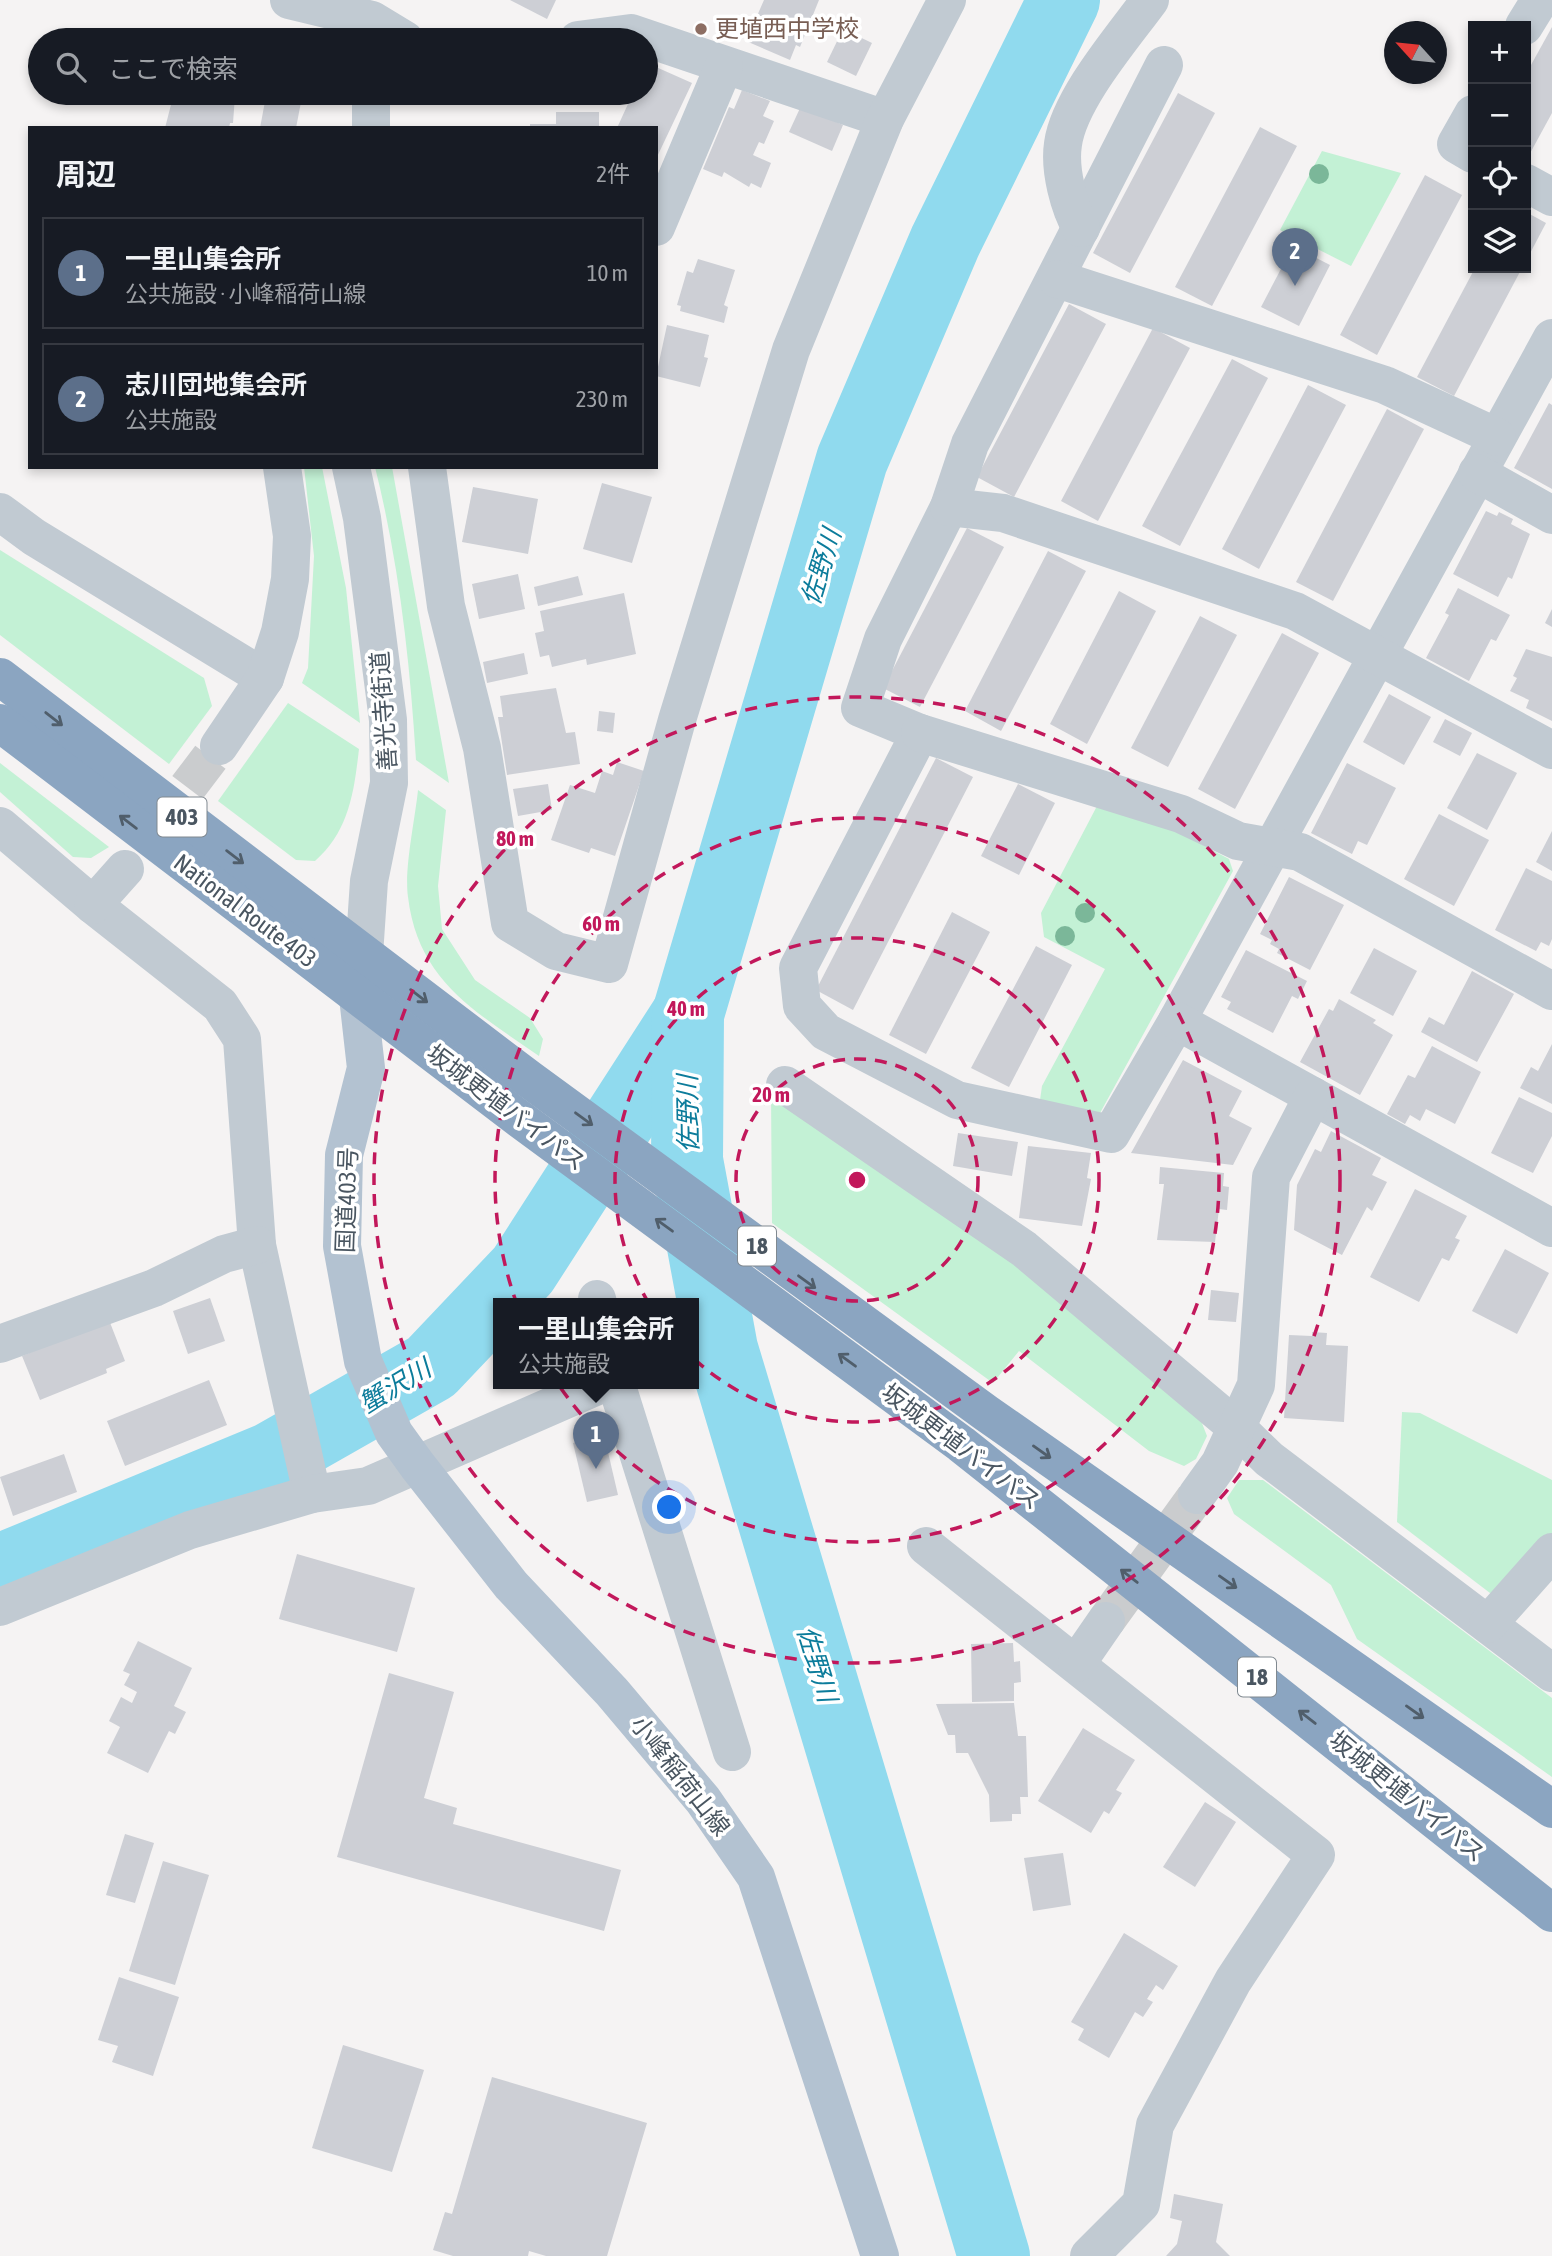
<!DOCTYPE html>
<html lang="ja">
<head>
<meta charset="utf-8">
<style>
  body { margin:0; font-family:"Asap Condensed","Noto Sans JP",sans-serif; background:#20242c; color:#f1f3f6 }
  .controls { position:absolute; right:21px; top:21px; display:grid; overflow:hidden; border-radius:0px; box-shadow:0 4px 10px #0003 }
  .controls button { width:63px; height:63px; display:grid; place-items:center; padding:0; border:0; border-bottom:2px solid #363941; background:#171b24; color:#f1f3f6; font:35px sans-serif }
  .compass { position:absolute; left:1384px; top:21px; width:63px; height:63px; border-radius:50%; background:#171b24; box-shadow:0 4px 10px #0003; rotate:297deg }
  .you { position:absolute; left:670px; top:1508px; width:24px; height:24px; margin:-18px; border:5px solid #fff; border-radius:50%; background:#1a73e8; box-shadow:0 0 0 10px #1a73e833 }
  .badge { display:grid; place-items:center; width:46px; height:46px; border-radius:50%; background:#1a73e8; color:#fff; font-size:23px; font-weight:700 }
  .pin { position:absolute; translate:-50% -58px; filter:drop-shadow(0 2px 4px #0008) }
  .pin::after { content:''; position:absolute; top:37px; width:24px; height:21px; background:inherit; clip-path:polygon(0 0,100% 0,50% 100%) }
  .popup { position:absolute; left:493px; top:1298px; width:206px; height:91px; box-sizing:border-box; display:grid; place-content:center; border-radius:0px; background:#171b24; filter:drop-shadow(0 2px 5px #0005); font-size:23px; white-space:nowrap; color:#9ea1a6 }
  .popup b { font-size:26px; color:#f1f3f6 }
  .popup::after { content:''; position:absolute; left:50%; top:100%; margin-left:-14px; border:14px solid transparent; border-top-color:#171b24 }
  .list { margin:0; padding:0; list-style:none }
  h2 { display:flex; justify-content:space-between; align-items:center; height:91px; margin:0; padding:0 28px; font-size:30px }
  h2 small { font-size:23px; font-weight:400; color:#9ea1a6 }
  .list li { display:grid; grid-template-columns:46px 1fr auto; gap:21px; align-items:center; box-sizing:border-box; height:112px; margin:0 14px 14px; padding:0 14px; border:2px solid #363941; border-radius:0px }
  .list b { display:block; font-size:26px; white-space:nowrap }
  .list p { margin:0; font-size:23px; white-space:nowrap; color:#9ea1a6 }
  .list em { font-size:23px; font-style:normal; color:#9ea1a6 }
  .icon { flex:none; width:38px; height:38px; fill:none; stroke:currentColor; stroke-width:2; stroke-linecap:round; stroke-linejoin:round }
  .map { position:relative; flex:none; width:1552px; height:2256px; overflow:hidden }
  .search { position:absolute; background:#171b24; box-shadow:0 4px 10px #0003; left:28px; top:28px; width:630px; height:77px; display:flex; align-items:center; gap:18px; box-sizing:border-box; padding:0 24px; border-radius:38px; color:#9ea1a6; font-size:26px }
  .panel { position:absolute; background:#171b24; box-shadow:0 4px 10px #0003; left:28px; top:126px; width:630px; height:343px; border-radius:0px }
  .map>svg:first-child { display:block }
</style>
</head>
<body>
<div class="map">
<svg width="1552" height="2256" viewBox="0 0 1552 2256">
  <rect width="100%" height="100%" fill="#f5f3f3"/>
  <g fill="#c3f1d5">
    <polygon points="1322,151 1401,173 1351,266 1280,230"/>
    <polygon points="304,467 322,467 346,588 360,723 302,683 308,668 314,556"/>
    <path d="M375 467H392L449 783 416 760C410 661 399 563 375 467Z"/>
    <polygon points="0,550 204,678 212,706 169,764 0,635"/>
    <path d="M288 703 359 749C354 792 349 831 315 861L296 860 218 801Z"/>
    <polygon points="0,763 109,847 91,858 73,857 0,792"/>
    <path d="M418 790 446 810 438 886 442 929 475 980 530 1018 543 1039 539 1056C476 1012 418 981 408 897 404 869 415 820 418 790Z"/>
    <polygon points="1097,806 1180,833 1229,859 1233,871 1100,1113 1040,1100 1042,1086 1105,969 1044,937 1041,913"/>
    <polygon points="771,1093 1005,1257 1198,1413 1207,1436 1196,1459 1184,1466 1149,1451 1019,1351 993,1383 772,1223"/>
    <polygon points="1402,1412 1420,1413 1552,1480 1552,1535 1498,1592 1490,1593 1397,1522"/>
    <polygon points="1239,1480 1263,1480 1552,1698 1552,1777 1357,1639 1331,1585 1234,1514 1227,1498"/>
  </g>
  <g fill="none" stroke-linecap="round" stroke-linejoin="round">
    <g stroke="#90daee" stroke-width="72">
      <polyline points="0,1570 271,1458 431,1367 523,1270 688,1014"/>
      <polyline points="994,2256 722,1349 687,1160 688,1014 852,460 945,242 1064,0"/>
    </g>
  </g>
  <g fill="#cdcfd5">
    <polygon points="510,0 556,0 547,19"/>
    <polygon points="764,0 819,0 800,47 796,45 790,60 746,41"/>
    <polygon points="1552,27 1552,113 1528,157 1526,74"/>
    <polygon points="843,29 872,43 856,76 827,62"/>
    <polygon points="647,63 692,83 656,159 656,128 617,128 633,93 646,93"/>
    <polygon points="742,90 770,101 763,116 774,121 764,144 759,142 753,155 771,163 761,188 751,183 749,187 724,172 722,177 703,169 729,107 734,109"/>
    <polygon points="174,93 221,93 235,96 233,123 230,123 229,128 165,128"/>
    <polygon points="422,93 451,93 452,102 422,103"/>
    <polygon points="1178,93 1215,113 1130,273 1093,253"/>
    <polygon points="266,96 301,102 296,128 260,128"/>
    <polygon points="801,106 843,125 832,151 789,132"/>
    <polygon points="556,112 599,112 599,128 530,128 530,124 556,124"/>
    <polygon points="1260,127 1297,146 1212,306 1175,287"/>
    <polygon points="1425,175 1462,195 1377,355 1340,335"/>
    <polygon points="1526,212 1546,223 1526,261"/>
    <polygon points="1293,246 1330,265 1299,326 1261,307"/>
    <polygon points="698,259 735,270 724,305 728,307 724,323 680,311 681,306 677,305 687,271 693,273"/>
    <polygon points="1475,268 1522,268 1454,396 1417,377"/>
    <polygon points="1069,304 1106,324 1014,497 977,477"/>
    <polygon points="667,325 709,335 704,357 708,358 700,387 656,376"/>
    <polygon points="1153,328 1190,348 1098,521 1061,501"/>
    <polygon points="1232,359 1268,378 1180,546 1142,526"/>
    <polygon points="1308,385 1346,405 1259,569 1222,549"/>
    <polygon points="1549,403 1552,405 1552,489 1514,468"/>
    <polygon points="1387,409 1424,429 1333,601 1296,582"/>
    <polygon points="602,483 652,497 632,563 583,549"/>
    <polygon points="473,487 538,499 528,554 462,542"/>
    <polygon points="1486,511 1497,516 1499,512 1513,519 1511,524 1530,534 1512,579 1508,577 1498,597 1453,574"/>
    <polygon points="967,528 1004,547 920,707 883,688"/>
    <polygon points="1048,551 1086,571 1001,731 965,711"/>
    <polygon points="518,574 525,609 479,619 472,584"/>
    <polygon points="578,576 583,595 538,606 534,587"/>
    <polygon points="1458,588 1510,615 1496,641 1491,639 1469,681 1426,658 1449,615 1445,613"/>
    <polygon points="1119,591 1156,611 1087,744 1050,724"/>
    <polygon points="624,593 636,654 587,665 586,659 552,667 549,655 540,657 535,633 544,631 540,611"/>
    <polygon points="1552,609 1552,627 1545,623"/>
    <polygon points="1200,616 1237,635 1168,767 1131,748"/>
    <polygon points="1282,633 1319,653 1235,809 1198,789"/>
    <polygon points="1526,649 1552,657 1552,721 1526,708 1529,700 1510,691 1517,678 1513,676"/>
    <polygon points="524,653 528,674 487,683 483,662"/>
    <polygon points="556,688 566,733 575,732 580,764 507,775 498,717 503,717 500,696"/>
    <polygon points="1389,694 1431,717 1404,765 1363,742"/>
    <polygon points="599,711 615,713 613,733 597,731"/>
    <polygon points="1445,719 1472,733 1460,756 1433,742"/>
    <polygon points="1477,753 1517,773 1487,830 1447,808"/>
    <polygon points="936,758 973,777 853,1010 816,990"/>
    <polygon points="617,762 644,771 615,856 591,848 589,853 551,840 570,785 595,793 602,771 613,775"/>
    <polygon points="1347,763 1396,788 1367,845 1358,841 1352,854 1311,833"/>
    <polygon points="548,784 552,810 518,816 513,789"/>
    <polygon points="1018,784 1055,803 1019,875 981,856"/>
    <polygon points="1439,814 1489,840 1454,906 1404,879"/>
    <polygon points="1552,831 1552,871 1536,862"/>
    <polygon points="1526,868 1552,881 1552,939 1549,946 1541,942 1536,951 1495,930"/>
    <polygon points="1289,877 1344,905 1310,970 1277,953 1279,949 1270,944 1272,940 1260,934"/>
    <polygon points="952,912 990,932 926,1054 889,1035"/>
    <polygon points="1036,946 1072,965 1009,1087 971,1068"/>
    <polygon points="1374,948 1417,971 1393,1016 1350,993"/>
    <polygon points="1246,950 1307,981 1298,999 1292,996 1273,1033 1227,1009 1231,1002 1221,997"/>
    <polygon points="1472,971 1514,994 1477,1062 1421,1032 1429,1017 1444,1025"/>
    <polygon points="1339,999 1376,1020 1373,1023 1393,1035 1360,1095 1300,1062 1329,1009 1333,1011"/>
    <polygon points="1552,1044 1552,1104 1520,1088 1531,1067 1538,1071"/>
    <polygon points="1432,1046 1481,1072 1455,1124 1426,1109 1420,1121 1410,1115 1405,1124 1387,1114 1408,1075 1415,1078"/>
    <polygon points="1183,1060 1242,1091 1229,1116 1252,1128 1233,1165 1131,1153"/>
    <polygon points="1519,1097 1552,1113 1552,1136 1533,1173 1491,1153"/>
    <polygon points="1331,1131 1381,1158 1372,1175 1387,1182 1372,1211 1367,1207 1342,1255 1294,1230 1297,1185 1315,1149 1321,1152"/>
    <polygon points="958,1133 1018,1142 1012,1176 953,1166"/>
    <polygon points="1028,1146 1091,1153 1087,1178 1091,1179 1082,1226 1019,1218"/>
    <polygon points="1160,1167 1224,1173 1223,1186 1229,1187 1227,1210 1219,1209 1215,1242 1157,1240 1164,1184 1159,1184"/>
    <polygon points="1415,1189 1467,1216 1455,1238 1460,1240 1449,1261 1442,1258 1419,1302 1370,1277"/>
    <polygon points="1505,1249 1549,1273 1517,1334 1472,1311"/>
    <polygon points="1211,1290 1239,1293 1236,1322 1208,1320"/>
    <polygon points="210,1298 225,1341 188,1354 173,1311"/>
    <polygon points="109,1320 125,1361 106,1369 107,1373 40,1400 22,1356"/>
    <polygon points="1312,1332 1327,1333 1326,1345 1348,1346 1344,1422 1284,1418 1289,1335 1312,1336"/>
    <polygon points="209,1380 227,1425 125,1466 107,1421"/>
    <polygon points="604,1435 618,1495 587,1502 573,1443"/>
    <polygon points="64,1454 77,1492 13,1516 0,1477"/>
    <polygon points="297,1554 415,1588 397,1652 279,1619"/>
    <polygon points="138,1641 192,1668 174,1706 186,1712 175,1734 169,1731 148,1773 107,1753 120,1727 109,1721 121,1697 132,1703 137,1692 124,1685 130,1674 123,1671"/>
    <polygon points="1013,1643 1014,1662 1020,1661 1021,1682 1014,1683 1014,1701 972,1702 971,1644"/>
    <polygon points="389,1673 454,1692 424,1798 457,1808 453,1824 621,1870 604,1931 337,1857"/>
    <polygon points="1014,1703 1018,1736 1026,1736 1028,1797 1020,1797 1021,1814 1012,1814 1012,1821 990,1822 989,1795 968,1753 956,1753 955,1735 948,1735 936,1704"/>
    <polygon points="1083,1728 1135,1760 1116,1790 1122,1793 1109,1814 1104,1811 1091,1833 1038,1801"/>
    <polygon points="1205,1802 1236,1822 1195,1887 1163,1867"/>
    <polygon points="125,1834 154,1843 135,1903 106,1895"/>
    <polygon points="1063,1853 1071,1905 1033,1911 1024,1858"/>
    <polygon points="163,1861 209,1875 175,1985 129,1971"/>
    <polygon points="1124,1933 1178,1966 1163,1990 1156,1985 1147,1999 1153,2002 1143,2017 1135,2012 1109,2058 1078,2040 1084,2029 1071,2022"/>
    <polygon points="119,1977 179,1997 153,2076 112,2062 118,2046 98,2040"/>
    <polygon points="343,2045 424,2070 392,2172 312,2148"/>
    <polygon points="492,2077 647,2123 607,2256 546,2256 529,2251 528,2256 453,2256 433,2250 445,2212 452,2214"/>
    <polygon points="1174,2194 1223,2204 1216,2242 1230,2256 1166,2256 1177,2244 1182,2221 1170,2218"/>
  </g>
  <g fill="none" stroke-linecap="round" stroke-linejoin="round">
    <g stroke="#caccce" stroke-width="38" stroke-dasharray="38 19" stroke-linecap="butt">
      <polyline points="153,833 219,746"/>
      <polyline points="1106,1621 1197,1495"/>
    </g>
    <g stroke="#c1cad2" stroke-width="38">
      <polyline points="289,0 372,20 405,40"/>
      <polyline points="1524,26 1540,0"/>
      <polyline points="578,40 631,33 885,119"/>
      <polyline points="1164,65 970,444 949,507 883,639 860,708 920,733 798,968 802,1006 826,1032 957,1100 1111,1134 1177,1021 1552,338"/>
      <polyline points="1473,114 1456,144 1473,154"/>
      <polyline points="371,128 371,93"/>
      <polyline points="1526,183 1552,197"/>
      <polyline points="656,227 724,66"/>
      <path d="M1081 228C1069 207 1059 170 1063 144 1069 99 1123 37 1150 0"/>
      <polyline points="1057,279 1385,385 1497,437"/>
      <polyline points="351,467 362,518 388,720 389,783 369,881 364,955"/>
      <polyline points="427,467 446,606 482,748 510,923 556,951 609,964 677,720 791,350 885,119 947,0"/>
      <polyline points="1477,473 1552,515"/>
      <polyline points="949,507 1003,513 1295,611 1552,750"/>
      <polyline points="0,512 34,537 265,678"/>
      <polyline points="920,733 1181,814 1238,841 1300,852 1552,991"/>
      <polyline points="219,746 265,678 280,632 290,579 292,536 282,467"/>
      <polyline points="0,826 93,905 220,1005 242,1039 257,1245 312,1494"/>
      <polyline points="93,905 125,869"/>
      <polyline points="1177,1021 1552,1228"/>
      <polyline points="785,1085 1024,1249 1237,1428 1269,1459 1552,1673"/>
      <polyline points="597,1299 598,1303"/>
      <polyline points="0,1344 154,1288 224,1254 257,1245"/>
      <polyline points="616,1383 732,1752"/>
      <polyline points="1197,1495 1220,1463 1256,1385 1271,1177 1313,1096"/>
      <polyline points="926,1546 1316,1855 1233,1981 1155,2125 1141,2204 1089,2256"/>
      <polyline points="0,1607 190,1530 312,1494 368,1486 604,1383"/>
      <polyline points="1488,1624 1552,1552"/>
      <polyline points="1077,1663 1106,1621"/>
    </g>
    <polyline stroke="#b3c2d1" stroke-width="38" points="362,970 358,997 366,1068 344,1155 342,1246 363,1361 394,1433 417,1465 511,1585 612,1692 703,1800 756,1877 880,2256"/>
    <g stroke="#8ba5c1" stroke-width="38">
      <polyline points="0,677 529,1079 986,1413 1552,1809"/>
      <polyline points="0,723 513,1114 961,1444 1552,1913"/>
    </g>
  </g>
  <g fill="#7bb799">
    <circle cx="1319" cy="174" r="10"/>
    <circle cx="1085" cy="913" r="10"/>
    <circle cx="1065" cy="936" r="10"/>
  </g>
  <defs><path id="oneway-shaft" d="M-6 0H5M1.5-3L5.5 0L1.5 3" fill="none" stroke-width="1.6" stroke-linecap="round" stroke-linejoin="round" transform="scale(1.75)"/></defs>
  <g stroke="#505e6b">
    <use href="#oneway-shaft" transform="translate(54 719) rotate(38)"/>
    <use href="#oneway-shaft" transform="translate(128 822) rotate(-143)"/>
    <use href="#oneway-shaft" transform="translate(235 857) rotate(37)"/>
    <use href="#oneway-shaft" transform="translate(419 996) rotate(37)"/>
    <use href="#oneway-shaft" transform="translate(584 1119) rotate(36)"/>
    <use href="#oneway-shaft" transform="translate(664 1225) rotate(-144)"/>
    <use href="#oneway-shaft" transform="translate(807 1282) rotate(36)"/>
    <use href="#oneway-shaft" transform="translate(847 1360) rotate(-144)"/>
    <use href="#oneway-shaft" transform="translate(1042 1452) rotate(35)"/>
    <use href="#oneway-shaft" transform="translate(1129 1576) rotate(-142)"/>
    <use href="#oneway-shaft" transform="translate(1228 1582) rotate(35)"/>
    <use href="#oneway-shaft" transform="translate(1415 1712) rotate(35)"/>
    <use href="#oneway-shaft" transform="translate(1307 1717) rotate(-142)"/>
  </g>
  <g fill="none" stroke="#c2185b" stroke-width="3.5" stroke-dasharray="12 9">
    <circle cx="857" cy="1180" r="121"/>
    <circle cx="857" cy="1180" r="242"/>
    <circle cx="857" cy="1180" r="362"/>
    <circle cx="857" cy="1180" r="483"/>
  </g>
  <circle fill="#8d6e63" stroke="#fff" stroke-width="2.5" cx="701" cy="29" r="7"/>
  <g text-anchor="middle" stroke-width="7" stroke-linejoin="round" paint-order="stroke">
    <g fill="#fff" stroke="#808990" stroke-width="2">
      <rect x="157.5" y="797.5" width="49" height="39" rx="5"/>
      <rect x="738" y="1226.5" width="38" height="39" rx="5"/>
      <rect x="1238" y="1657.5" width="38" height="39" rx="5"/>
    </g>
    <g font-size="23" font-weight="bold" fill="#4a5661">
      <text x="182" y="825">403</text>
      <text x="757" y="1254">18</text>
      <text x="1257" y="1685">18</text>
    </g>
    <g font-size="24" fill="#785e54" stroke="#fff" text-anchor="start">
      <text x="715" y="37">更埴西中学校</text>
    </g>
    <g font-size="24" fill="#4a5661" stroke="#fff">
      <text transform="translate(384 711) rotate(-94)" y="8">善光寺街道</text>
      <text transform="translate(245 911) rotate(37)" y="8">National Route 403</text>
      <text transform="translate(506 1108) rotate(37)" y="8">坂城更埴バイパス</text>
      <text transform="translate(347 1200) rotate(-88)" y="8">国道403号</text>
      <text transform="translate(961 1447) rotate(37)" y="8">坂城更埴バイパス</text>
      <text transform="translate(680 1776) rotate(52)" y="8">小峰稲荷山線</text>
      <text transform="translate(1407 1797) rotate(39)" y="8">坂城更埴バイパス</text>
    </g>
    <g font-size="26" font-style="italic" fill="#0c7c9b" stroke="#fff">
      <text transform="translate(821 567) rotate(-73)" y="9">佐野川</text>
      <text transform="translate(688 1114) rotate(-91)" y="9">佐野川</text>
      <text transform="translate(395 1386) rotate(-31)" y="9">蟹沢川</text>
      <text transform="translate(817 1664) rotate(73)" y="9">佐野川</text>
    </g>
  </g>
  <circle cx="857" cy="1180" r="10" fill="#c2185b" stroke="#fff" stroke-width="3.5"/>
  <g font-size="21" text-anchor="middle" font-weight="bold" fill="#c2185b" stroke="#fff" stroke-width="7" stroke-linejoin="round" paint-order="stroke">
    <text x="515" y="846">80 m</text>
    <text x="601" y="931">60 m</text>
    <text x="686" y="1016">40 m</text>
    <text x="771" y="1102">20 m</text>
  </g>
</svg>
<div class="controls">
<button>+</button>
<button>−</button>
<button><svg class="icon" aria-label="locate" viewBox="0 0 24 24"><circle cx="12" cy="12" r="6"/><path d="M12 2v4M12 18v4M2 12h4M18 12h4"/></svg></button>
<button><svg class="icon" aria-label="layers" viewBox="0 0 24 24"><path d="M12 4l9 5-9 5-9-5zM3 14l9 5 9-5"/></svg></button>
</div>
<svg class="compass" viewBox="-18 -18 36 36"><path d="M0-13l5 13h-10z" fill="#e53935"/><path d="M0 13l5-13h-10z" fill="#9ea1a6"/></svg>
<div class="you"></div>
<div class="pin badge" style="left:596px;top:1469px;background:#5c6f8a">1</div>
<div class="popup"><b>一里山集会所</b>公共施設</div>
<div class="pin badge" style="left:1295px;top:286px;background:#5c6f8a">2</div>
<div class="search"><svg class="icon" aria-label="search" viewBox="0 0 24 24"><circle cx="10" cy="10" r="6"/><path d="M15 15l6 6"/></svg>ここで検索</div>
<section class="panel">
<h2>周辺<small>2件</small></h2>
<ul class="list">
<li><span class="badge" style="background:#5c6f8a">1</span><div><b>一里山集会所</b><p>公共施設 · 小峰稲荷山線</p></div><em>10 m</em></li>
<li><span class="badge" style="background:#5c6f8a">2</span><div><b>志川団地集会所</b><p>公共施設</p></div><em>230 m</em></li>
</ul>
</section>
</div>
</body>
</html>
